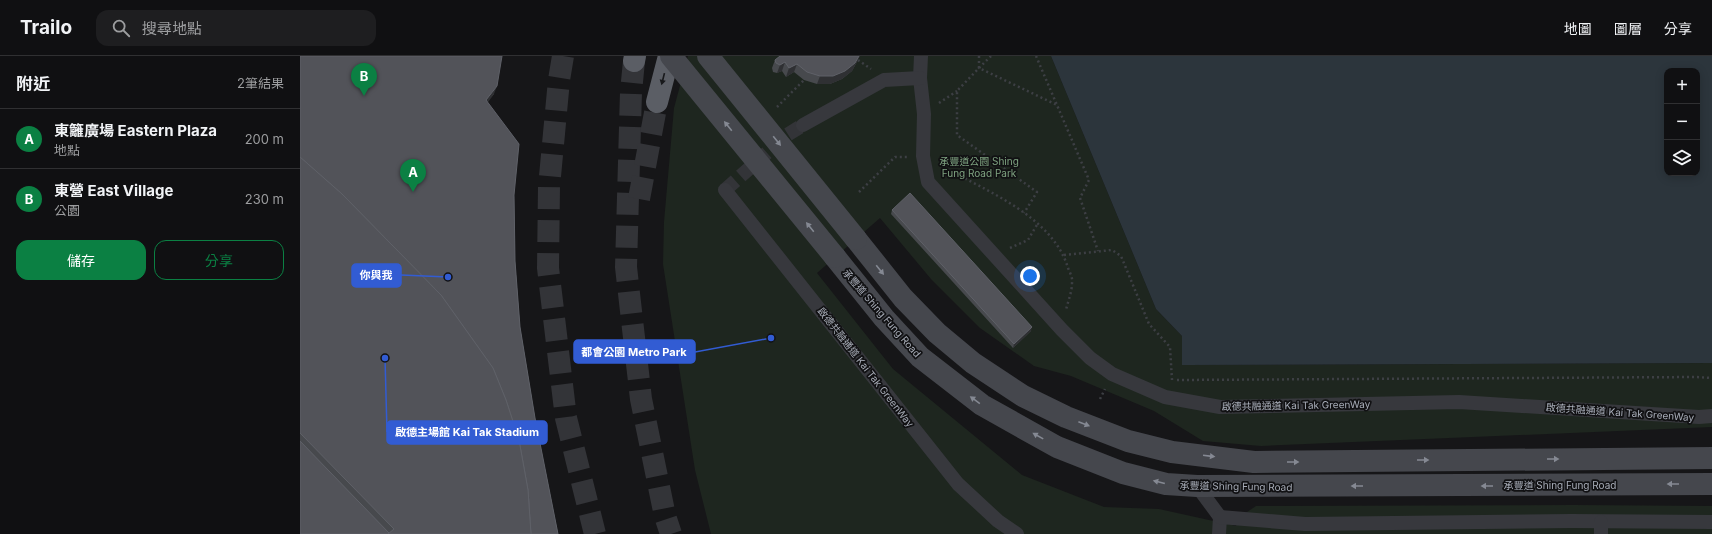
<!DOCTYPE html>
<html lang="zh-TW">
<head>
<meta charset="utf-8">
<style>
  body { margin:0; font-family:Inter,"Noto Sans TC",sans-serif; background:#1e1e20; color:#f1f3f6 }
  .controls { position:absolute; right:12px; top:12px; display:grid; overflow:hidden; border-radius:8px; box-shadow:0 2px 10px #0003 }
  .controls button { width:36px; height:36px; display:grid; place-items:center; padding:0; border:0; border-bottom:1px solid #303032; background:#101012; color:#f1f3f6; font:20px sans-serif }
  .you { position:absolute; left:730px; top:220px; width:14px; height:14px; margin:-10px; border:3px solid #fff; border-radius:50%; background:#1a73e8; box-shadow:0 0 0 6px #1a73e833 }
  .badge { display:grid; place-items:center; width:26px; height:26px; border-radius:50%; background:#0b8043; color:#fff; font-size:13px; font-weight:700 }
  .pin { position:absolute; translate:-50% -33px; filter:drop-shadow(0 1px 2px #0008) }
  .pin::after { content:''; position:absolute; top:21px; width:14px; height:12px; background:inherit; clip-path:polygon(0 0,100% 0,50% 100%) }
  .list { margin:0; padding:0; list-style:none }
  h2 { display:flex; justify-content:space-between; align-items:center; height:52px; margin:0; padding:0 16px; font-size:17px }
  h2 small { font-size:13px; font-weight:400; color:#9c9d9f }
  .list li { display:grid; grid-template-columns:26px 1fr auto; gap:12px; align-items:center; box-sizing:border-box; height:60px; padding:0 16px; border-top:1px solid #303032 }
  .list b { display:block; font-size:15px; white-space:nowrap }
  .list p { margin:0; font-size:13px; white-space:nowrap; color:#9c9d9f }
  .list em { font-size:13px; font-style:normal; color:#9c9d9f }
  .actions { display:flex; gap:8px; padding:12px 16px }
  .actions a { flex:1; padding:9px 0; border:1px solid #0b8043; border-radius:12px; text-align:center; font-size:14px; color:#0b8043 }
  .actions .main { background:#0b8043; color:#fff }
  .icon { flex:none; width:22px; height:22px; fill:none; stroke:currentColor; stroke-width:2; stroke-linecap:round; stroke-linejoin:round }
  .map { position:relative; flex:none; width:1412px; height:478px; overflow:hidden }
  header { display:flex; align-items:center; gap:24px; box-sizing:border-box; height:56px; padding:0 20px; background:#101012; border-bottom:1px solid #303032 }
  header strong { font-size:19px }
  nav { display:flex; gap:22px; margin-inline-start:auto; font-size:14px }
  .search { width:280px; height:36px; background:#1e1e20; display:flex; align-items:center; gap:10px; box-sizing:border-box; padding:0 14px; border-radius:12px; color:#9c9d9f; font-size:15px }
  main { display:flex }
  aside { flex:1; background:#101012 }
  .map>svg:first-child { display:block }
</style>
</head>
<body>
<header>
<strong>Trailo</strong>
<div class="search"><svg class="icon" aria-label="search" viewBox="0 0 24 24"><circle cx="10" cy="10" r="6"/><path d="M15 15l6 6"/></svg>搜尋地點</div>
<nav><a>地圖</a><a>圖層</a><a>分享</a></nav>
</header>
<main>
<aside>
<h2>附近<small>2筆結果</small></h2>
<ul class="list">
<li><span class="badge">A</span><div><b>東籬廣場 Eastern Plaza</b><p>地點</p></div><em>200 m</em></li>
<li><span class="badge">B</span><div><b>東營 East Village</b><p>公園</p></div><em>230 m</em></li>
</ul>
<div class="actions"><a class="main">儲存</a><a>分享</a></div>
</aside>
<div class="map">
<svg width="1412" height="478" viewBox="0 0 1412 478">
  <rect width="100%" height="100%" fill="#161618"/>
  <polygon fill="#1e261f" points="388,0 751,0 856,253 882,280 882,309 1412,307 1412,371 961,390 903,385 854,355 771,320 734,310 680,272 631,223 580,162 517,217 593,313 722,419 804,451 859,453 936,470 938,462 956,450 1273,449 1412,450 1412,478 411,478 395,414 363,208 364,166 374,52"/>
  <path fill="#2c353c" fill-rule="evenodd" d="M751 0H1412V307L882 309V280L856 253ZM1367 15H1397V117H1367Z"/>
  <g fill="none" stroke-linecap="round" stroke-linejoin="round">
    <polyline stroke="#333438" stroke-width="14" stroke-dasharray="14 7" stroke-linecap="butt" points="425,134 487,79 503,69"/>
    <g stroke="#333438" stroke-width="22" stroke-dasharray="22 11" stroke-linecap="butt">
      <polyline points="263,0 259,24 249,131 248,212 266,362 295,478"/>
      <polyline points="334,5 331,36 326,211 341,343 365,460 371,478"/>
      <polyline points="339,143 357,46"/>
    </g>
    <g stroke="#3d3f44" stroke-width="2.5" stroke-dasharray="2 3" stroke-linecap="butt">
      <polyline points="679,0 679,12 657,35 657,79 737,136 724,157"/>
      <polyline points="691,0 679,12 757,49"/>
      <polyline points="736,0 789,124 780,142 798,195"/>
      <polyline points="558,4 571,13"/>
      <polyline points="639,47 657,35"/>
      <polyline points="477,51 504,24"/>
      <path d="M643 111C687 135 753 161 768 212 770 217 773 222 772 227 772 236 768 245 766 254"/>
      <polyline points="559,136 595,101 607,101"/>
      <polyline points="710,192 728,184 738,167"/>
      <polyline points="764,199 812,194 821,200 849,268 870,291 872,324"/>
      <polyline points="877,324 1396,321 1412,322"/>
      <polyline points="800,343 805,333"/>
    </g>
    <g stroke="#37383d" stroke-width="14">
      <polyline points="621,0 620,22 624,58 623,100 628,126 762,274 790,302 812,318 865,341 920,351 1159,346 1399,361 1412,360"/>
      <polyline points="503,69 584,24 620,22"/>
      <polyline points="425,134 658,428 698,465 717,478"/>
      <polyline points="897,430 920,461 919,478"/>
      <polyline points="920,461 1005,468 1271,465 1412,466"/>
      <polyline points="1301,466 1301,478"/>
    </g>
    <g stroke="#45474d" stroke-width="22">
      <polyline points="556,183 603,242 637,277 673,307 723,340 766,361 828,385 872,396 954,406 1412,402"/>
      <polyline points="535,201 584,262 620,301 682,349 757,391 823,417 866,428 897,430 1412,428"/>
    </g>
    <g stroke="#5b5e65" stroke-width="22">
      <polyline points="334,5 335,0"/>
      <polyline points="357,46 369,0"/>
    </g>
    <g stroke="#45474d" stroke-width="22">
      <polyline points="371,0 535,201"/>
      <polyline points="408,0 556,183"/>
    </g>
  </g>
  <g fill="#47494d">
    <polygon points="0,0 194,38 187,46 214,139 215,205 220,271 235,362 258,478 0,478"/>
    <polygon points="475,4 558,4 552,15 542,23 530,28 517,28 504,24 494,16 486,21 482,15 477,17 473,16 472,12"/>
    <polygon points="592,154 731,275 713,292 591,158"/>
  </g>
  <g fill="#2f3033">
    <polygon points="559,0 560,0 558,4 552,15 542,23 530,28 517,28 520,20"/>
    <polygon points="485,6 482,15 477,17 480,9"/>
    <polygon points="497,8 494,16 486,21 489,12"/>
    <polygon points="197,30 194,38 183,53 186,44"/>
    <polygon points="732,271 731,275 713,292 714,288"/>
  </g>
  <g fill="#525359" stroke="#5f6168">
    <polygon points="0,0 202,0 197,30 186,44 219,88 214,139 215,205 220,271 235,362 258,478 231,478 228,434 219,384 206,344 193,312 141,239 42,138 0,101"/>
    <polygon points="480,0 559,0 555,7 545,15 533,20 520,20 507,16 497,8 489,12 485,6 480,9 476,7 475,4"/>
    <polygon points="0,101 42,138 141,239 193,312 206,344 219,384 228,434 231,478 88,478 94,473 0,377"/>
    <polygon points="610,137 732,271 714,288 592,154"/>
    <polygon points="0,385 89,477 88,478 0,478"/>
  </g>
  <defs><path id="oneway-solid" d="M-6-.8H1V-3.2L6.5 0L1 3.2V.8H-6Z"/></defs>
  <use fill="#18191b" href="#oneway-solid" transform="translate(363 23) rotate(104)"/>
  <g fill="#858993">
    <use href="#oneway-solid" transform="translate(428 70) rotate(-129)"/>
    <use href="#oneway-solid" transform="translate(477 85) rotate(51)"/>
    <use href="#oneway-solid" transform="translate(510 171) rotate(-129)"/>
    <use href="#oneway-solid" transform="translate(580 214) rotate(51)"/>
    <use href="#oneway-solid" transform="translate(675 344) rotate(-144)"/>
    <use href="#oneway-solid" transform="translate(784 368) rotate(21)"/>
    <use href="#oneway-solid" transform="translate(738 380) rotate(-151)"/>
    <use href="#oneway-solid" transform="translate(909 400) rotate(7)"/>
    <use href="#oneway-solid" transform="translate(1253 403)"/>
    <use href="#oneway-solid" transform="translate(1123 404)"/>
    <use href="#oneway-solid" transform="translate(993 406)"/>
    <use href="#oneway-solid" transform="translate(859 426) rotate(-166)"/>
    <use href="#oneway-solid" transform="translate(1373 428) rotate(180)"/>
    <use href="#oneway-solid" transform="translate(1057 430) rotate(180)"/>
    <use href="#oneway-solid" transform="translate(1187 430) rotate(180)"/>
  </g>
  <g text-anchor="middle" stroke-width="3.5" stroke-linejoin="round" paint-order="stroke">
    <g font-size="10" fill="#7fa381" stroke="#111113">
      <text x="679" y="109">承豐道公園 Shing<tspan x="679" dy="12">Fung Road Park</tspan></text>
    </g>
    <g font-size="10" fill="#a8adb8" stroke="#111113">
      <text transform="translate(582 257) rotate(49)" y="4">承豐道 Shing Fung Road</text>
      <text transform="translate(566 311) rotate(52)" y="4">啟德共融通道 Kai Tak GreenWay</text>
      <text transform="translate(996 349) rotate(-1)" y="4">啟德共融通道 Kai Tak GreenWay</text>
      <text transform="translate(1320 356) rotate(4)" y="4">啟德共融通道 Kai Tak GreenWay</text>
      <text x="1260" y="433">承豐道 Shing Fung Road</text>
      <text transform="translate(936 430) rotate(1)" y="4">承豐道 Shing Fung Road</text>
    </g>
  </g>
  <path fill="none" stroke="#325cd3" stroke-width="1.5" d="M148 221L101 219M471 282L395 296M85 302L87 376"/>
  <g fill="#325cd3" stroke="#111113" stroke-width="1.5">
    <circle cx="148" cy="221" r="4"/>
    <circle cx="471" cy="282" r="4"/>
    <circle cx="85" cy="302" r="4"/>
  </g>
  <g fill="#325cd3" stroke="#325cd3" stroke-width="1.5">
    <rect x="52" y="208" width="49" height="23" rx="4"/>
    <rect x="274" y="284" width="121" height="23" rx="4"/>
    <rect x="87" y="365" width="160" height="23" rx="4"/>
  </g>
  <g font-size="11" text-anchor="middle" font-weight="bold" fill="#fff">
    <text x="76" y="223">你與我</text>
    <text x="334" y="300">都會公園 Metro Park</text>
    <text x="167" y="380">啟德主場館 Kai Tak Stadium</text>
  </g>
</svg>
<div class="controls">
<button>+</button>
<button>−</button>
<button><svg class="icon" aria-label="layers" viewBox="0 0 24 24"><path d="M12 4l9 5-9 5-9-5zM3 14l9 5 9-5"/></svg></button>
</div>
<div class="you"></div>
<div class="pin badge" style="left:113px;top:136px">A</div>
<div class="pin badge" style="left:64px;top:40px">B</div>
</div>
</main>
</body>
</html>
